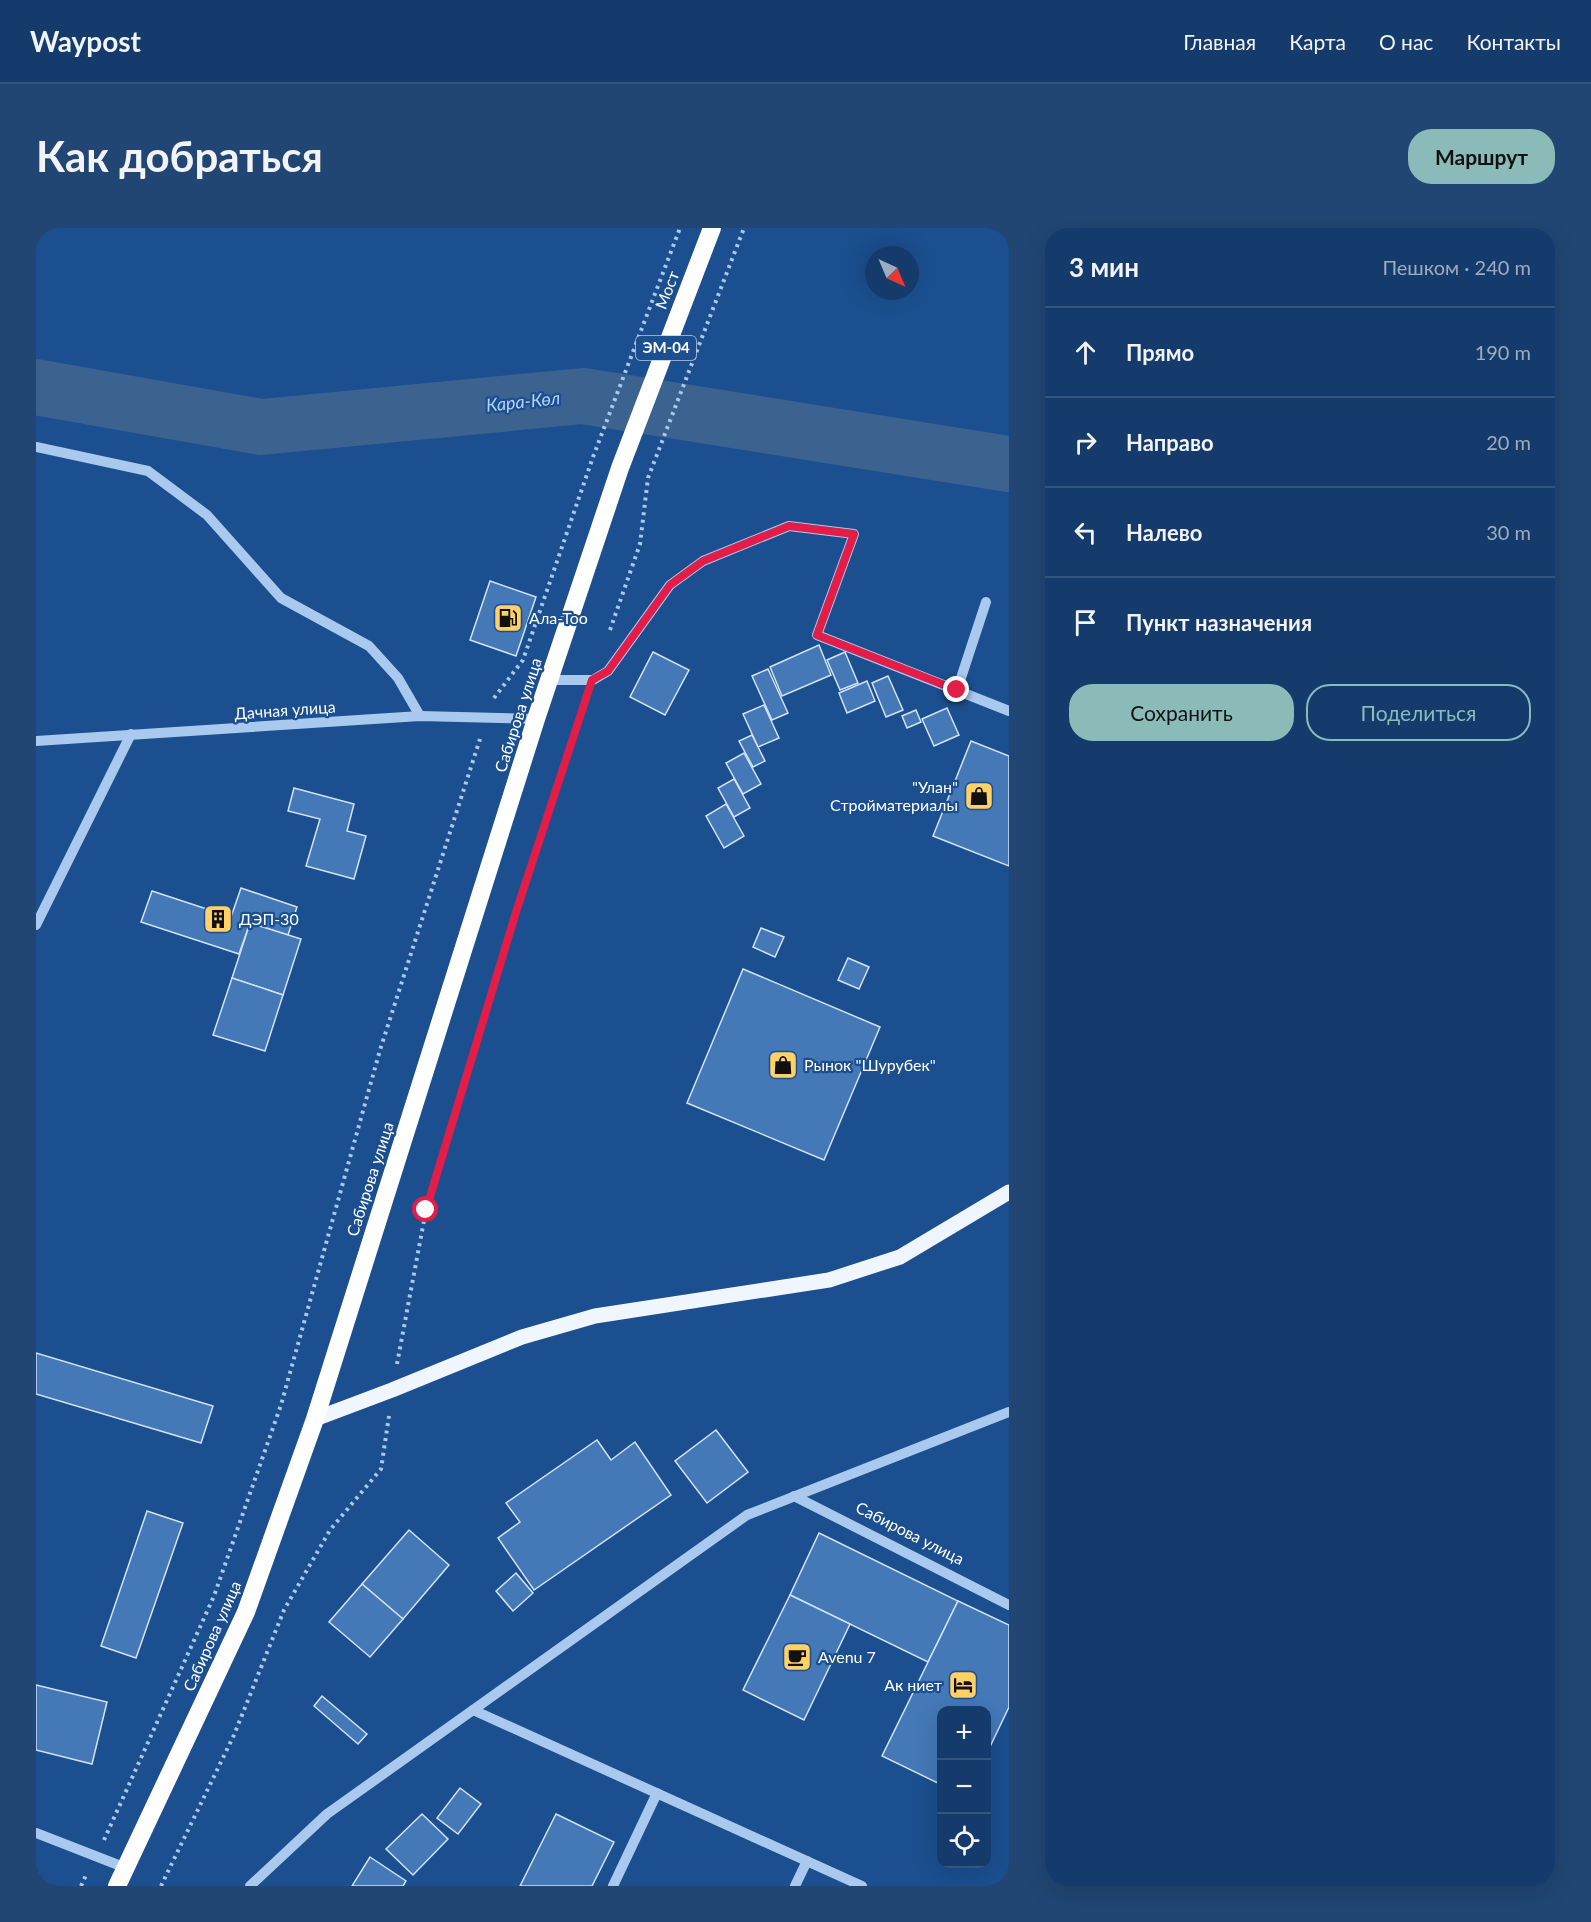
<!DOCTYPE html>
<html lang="ru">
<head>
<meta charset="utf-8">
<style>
  body { margin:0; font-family:Lato,sans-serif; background:#214673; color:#f1f3f6 }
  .controls { position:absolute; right:18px; bottom:18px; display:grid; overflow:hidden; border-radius:12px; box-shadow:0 6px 24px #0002 }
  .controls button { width:54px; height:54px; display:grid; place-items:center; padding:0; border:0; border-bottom:2px solid #33557e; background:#143b6b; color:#f1f3f6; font:30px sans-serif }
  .compass { position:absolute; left:829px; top:18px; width:54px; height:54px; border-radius:50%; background:#143b6b; box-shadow:0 6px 24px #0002; rotate:136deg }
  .stop { position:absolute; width:18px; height:18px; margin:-14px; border:4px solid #e11d48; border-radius:50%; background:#fff }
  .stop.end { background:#e11d48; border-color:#fff; box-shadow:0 2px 6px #0008 }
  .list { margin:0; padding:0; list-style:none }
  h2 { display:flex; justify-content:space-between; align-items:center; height:78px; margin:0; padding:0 24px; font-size:26px }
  h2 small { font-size:20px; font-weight:400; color:#9dadc1 }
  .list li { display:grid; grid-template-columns:39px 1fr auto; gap:18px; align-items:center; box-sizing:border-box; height:90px; padding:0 24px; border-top:2px solid #33557e }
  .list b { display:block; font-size:22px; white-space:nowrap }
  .list em { font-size:20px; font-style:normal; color:#9dadc1 }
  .actions { display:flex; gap:12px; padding:18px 24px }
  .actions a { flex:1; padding:14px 0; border:2px solid #8bbbb9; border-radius:24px; text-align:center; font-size:21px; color:#8bbbb9 }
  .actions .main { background:#8bbbb9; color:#111 }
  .icon { flex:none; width:33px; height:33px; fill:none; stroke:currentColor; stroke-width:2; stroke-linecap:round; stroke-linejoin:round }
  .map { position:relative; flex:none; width:973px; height:1658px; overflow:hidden; border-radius:24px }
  header { display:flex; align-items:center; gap:36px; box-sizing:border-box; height:84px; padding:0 30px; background:#143b6b; border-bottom:2px solid #33557e }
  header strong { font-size:28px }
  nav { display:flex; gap:33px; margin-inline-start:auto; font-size:21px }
  .intro { display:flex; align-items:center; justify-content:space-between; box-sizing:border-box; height:144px; padding:0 36px }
  h1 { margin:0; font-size:42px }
  .button { padding:15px 27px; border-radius:24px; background:#8bbbb9; color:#111; font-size:21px; font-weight:700 }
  main { display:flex; gap:36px; padding:0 36px }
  aside { flex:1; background:#143b6b; border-radius:24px; box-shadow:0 6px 24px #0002 }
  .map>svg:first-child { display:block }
</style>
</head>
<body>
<header>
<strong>Waypost</strong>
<nav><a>Главная</a><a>Карта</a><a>О нас</a><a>Контакты</a></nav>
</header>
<div class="intro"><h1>Как добраться</h1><a class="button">Маршрут</a></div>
<main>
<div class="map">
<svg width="973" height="1658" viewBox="0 0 973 1658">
  <rect width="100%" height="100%" fill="#1b4f8f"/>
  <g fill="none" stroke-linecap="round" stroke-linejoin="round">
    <polyline stroke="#3c6290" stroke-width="56" points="0,159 225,199 547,168 973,236"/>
  </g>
  <g fill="#4478b7" stroke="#cfe3fa" stroke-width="1.5">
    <polygon points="454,353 500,369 480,428 434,412"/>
    <polygon points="783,417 795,447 746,468 734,439"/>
    <polygon points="617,424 653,442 629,487 594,469"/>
    <polygon points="809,424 822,455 804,462 791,432"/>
    <polygon points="732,441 752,485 736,492 716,448"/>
    <polygon points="852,448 867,482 850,489 836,455"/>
    <polygon points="831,453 839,473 811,485 803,465"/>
    <polygon points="728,477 743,510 722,519 707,486"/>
    <polygon points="911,480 923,507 898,518 886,491"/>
    <polygon points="880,482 885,494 871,500 866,488"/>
    <polygon points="716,507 729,533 717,539 703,513"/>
    <polygon points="935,513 973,528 973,638 897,608"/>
    <polygon points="708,525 725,556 707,566 690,535"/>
    <polygon points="698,551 714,580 698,589 682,560"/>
    <polygon points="258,560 318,576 311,603 330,608 318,651 270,638 284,591 252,583"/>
    <polygon points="690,576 708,608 688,620 670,588"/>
    <polygon points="205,660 261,679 252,707 214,695 203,726 105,694 116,663 195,689"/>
    <polygon points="214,695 265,711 247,767 196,750"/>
    <polygon points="725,700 748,709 739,729 717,719"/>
    <polygon points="812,730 833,739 823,761 802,752"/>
    <polygon points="707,741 844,799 788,932 651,875"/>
    <polygon points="196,750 247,767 229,823 177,807"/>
    <polygon points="0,1125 177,1178 165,1215 0,1166"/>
    <polygon points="680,1202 712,1244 671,1275 639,1233"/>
    <polygon points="561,1212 575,1232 599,1214 635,1267 498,1362 462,1310 484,1294 470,1275"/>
    <polygon points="111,1283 147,1295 100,1430 65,1418"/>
    <polygon points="373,1302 413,1337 367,1391 326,1356"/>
    <polygon points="783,1305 922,1373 892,1434 754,1367"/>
    <polygon points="480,1345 497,1365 477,1383 460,1363"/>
    <polygon points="326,1356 367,1391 334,1429 293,1394"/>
    <polygon points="754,1367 814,1396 768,1492 707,1462"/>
    <polygon points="922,1373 973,1397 973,1479 951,1525 951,1482 906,1482 906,1557 846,1528"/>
    <polygon points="0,1457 71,1474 56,1536 0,1522"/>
    <polygon points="286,1468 331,1506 322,1516 278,1478"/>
    <polygon points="424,1560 445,1576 422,1606 401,1590"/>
    <polygon points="386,1586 412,1611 377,1647 350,1621"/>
    <polygon points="520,1586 578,1614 556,1658 484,1658"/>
    <polygon points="334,1629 370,1653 367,1658 316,1658"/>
  </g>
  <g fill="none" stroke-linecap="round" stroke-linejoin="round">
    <g stroke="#a9c9ee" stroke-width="4" stroke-dasharray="3 4.5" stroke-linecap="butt">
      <polyline points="574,402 604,316 612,250 708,0"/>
      <polyline points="458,470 487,432 557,229 644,0"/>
      <polyline points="361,1136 390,982 480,684 550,472"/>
      <polyline points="68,1612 178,1368 245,1177 344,822 444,511"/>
      <polyline points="45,1658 51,1645"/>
      <polyline points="125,1658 198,1507 248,1382 294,1302 345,1241 353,1188"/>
    </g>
    <g stroke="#a9c9ee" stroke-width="10">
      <polyline points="0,219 112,243 171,287 245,370 333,418 362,450 384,488"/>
      <polyline points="514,452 557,452 572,443 634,357 667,333 753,298 818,306 781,407 973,483"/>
      <polyline points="921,462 950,374"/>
      <polyline points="0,513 384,488 500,491"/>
      <polyline points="0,697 95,506"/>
      <polyline points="758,1268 973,1377"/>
      <polyline points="437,1482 826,1658"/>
      <polyline points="0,1605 90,1640"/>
      <polyline points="214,1658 291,1586 711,1287 973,1184"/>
      <polyline points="577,1658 621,1565"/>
      <polyline points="759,1658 771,1633"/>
    </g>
    <polyline stroke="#f0f6ff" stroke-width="15" points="279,1191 356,1162 486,1109 559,1088 793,1052 864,1029 973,964"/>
    <polyline stroke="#fff" stroke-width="18" points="81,1658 210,1384 279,1191 500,491 584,240 676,0"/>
  </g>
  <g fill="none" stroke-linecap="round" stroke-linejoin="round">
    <polyline stroke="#e11d48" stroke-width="8" points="390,982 480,684 556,452 572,443 634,357 667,333 753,298 818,306 781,407 921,462"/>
  </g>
  <defs>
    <g id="fuel-square" transform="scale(1.5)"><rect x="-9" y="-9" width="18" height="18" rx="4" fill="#ffd166" stroke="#1b4f8f"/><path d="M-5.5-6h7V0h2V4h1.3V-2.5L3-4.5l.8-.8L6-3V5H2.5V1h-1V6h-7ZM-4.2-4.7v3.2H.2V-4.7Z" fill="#111"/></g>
    <g id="shop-square" transform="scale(1.5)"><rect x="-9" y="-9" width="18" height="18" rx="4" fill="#ffd166" stroke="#1b4f8f"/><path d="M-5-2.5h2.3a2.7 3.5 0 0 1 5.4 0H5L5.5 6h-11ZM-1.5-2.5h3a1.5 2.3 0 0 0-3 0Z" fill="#111"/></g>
    <g id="building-square" transform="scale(1.5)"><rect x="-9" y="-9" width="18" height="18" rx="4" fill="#ffd166" stroke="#1b4f8f"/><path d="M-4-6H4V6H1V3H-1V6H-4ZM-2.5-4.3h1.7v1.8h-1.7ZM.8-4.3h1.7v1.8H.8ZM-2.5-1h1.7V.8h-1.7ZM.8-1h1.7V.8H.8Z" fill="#111"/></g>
    <g id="cafe-square" transform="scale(1.5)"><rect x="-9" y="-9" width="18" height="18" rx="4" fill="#ffd166" stroke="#1b4f8f"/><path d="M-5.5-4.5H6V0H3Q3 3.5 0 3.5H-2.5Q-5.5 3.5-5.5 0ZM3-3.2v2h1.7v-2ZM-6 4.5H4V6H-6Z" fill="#111"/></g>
    <g id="hotel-square" transform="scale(1.5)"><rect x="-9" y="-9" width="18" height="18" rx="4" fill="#ffd166" stroke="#1b4f8f"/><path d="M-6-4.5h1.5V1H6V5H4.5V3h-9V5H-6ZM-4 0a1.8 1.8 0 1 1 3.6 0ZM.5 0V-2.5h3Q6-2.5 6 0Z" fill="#111"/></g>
  </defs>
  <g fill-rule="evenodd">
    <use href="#fuel-square" x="472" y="390"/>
    <use href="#shop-square" x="943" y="568"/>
    <use href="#building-square" x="182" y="691"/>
    <use href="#shop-square" x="747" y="837"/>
    <use href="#cafe-square" x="761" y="1429"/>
    <use href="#hotel-square" x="927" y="1457"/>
  </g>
  <g text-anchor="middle" stroke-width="4.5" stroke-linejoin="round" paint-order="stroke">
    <rect fill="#1b4f8f" stroke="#bbcadd" stroke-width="1.5" x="600" y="108" width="60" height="24" rx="4.5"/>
    <g font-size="15" font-weight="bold" fill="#fff">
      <text x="630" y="125">ЭМ-04</text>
    </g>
    <g font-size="16" fill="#fff" stroke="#1b4f8f">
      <text transform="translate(631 62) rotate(-69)" y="6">Мост</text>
      <text transform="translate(249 482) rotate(-4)" y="6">Дачная улица</text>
      <text transform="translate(482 487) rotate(-72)" y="6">Сабирова улица</text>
      <text transform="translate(334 951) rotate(-72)" y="6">Сабирова улица</text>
      <text transform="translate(874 1305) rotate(27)" y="6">Сабирова улица</text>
      <text transform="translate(176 1408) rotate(-66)" y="6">Сабирова улица</text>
    </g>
    <g font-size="16" fill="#fff" stroke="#1b4f8f" text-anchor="start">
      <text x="493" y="396">Ала-Тоо</text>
      <text x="922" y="565" text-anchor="end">"Улан"<tspan x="922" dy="18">Стройматериалы</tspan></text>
      <text x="203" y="697">ДЭП-30</text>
      <text x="768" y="843">Рынок "Шурубек"</text>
      <text x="782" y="1435">Avenu 7</text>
      <text x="906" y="1463" text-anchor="end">Ак ниет</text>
    </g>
    <g font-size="18" font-style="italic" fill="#b5d3f5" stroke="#1b4f8f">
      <text transform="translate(487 174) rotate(-6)" y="6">Кара-Көл</text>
    </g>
  </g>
</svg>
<div class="controls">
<button>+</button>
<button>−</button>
<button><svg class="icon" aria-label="locate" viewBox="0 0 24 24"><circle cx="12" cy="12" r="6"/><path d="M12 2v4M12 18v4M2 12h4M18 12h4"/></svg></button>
</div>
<svg class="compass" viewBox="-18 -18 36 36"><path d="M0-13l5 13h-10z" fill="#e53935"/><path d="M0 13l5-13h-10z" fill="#9dadc1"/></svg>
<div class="stop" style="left:390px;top:982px"></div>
<div class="stop end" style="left:921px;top:462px"></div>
</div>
<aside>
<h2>3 мин<small>Пешком · 240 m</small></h2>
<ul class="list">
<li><svg class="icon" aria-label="ahead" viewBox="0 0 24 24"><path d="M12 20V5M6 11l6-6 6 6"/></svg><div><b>Прямо</b></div><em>190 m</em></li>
<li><svg class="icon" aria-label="right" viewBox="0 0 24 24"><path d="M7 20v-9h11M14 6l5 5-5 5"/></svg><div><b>Направо</b></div><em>20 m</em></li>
<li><svg class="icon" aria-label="left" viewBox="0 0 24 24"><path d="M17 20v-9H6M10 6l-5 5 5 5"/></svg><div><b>Налево</b></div><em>30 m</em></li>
<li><svg class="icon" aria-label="arrive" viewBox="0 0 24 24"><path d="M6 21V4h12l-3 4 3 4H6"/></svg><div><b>Пункт назначения</b></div></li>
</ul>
<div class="actions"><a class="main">Сохранить</a><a>Поделиться</a></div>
</aside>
</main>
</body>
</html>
